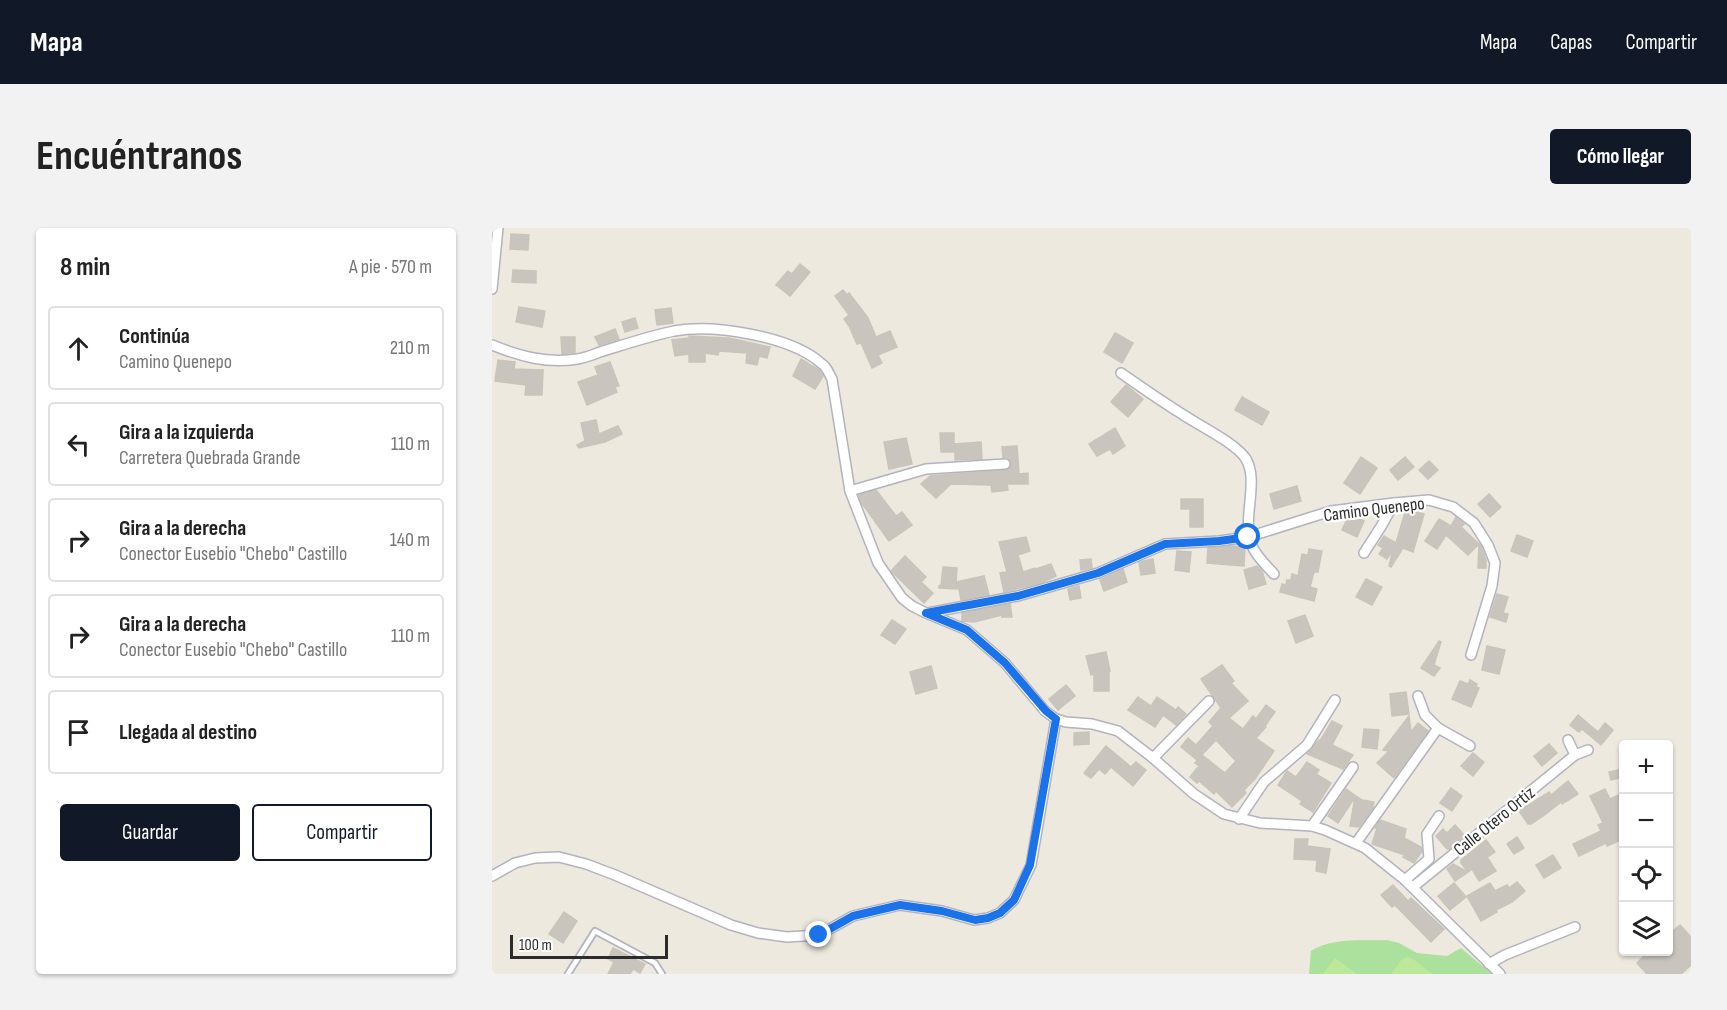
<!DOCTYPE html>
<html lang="es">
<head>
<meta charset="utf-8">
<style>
  body { margin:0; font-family:"Sofia Sans Condensed",sans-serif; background:#f2f2f2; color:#222 }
  .controls { position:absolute; right:18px; bottom:18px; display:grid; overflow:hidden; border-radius:6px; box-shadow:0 2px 4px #0004 }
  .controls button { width:54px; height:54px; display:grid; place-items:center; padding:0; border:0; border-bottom:2px solid #e0e0e0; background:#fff; color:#222; font:30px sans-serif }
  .scale { position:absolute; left:18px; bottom:15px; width:158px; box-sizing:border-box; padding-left:6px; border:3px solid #2c2c2c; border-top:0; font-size:16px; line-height:21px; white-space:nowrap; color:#2c2c2c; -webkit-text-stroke:4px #fff; paint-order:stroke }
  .stop { position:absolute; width:18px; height:18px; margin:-14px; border:4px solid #1a73e8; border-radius:50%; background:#fff }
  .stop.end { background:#1a73e8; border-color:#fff; box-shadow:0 2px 6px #0008 }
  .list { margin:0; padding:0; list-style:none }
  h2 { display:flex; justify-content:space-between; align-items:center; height:78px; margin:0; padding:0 24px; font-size:26px }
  h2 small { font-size:20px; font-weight:400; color:#767676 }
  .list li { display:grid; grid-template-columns:39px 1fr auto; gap:18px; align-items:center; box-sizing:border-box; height:84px; margin:0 12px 12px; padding:0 12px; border:2px solid #e0e0e0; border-radius:6px }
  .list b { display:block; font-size:22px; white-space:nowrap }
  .list p { margin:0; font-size:20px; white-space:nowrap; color:#767676 }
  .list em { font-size:20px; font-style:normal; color:#767676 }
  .actions { display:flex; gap:12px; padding:18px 24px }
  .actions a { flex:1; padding:14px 0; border:2px solid #111827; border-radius:6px; text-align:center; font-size:21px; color:#111827 }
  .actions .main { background:#111827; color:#fff }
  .icon { flex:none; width:33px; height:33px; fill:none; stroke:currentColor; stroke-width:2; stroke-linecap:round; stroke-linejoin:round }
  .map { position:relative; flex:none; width:1199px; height:746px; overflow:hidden; border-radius:6px }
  header { display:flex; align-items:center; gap:36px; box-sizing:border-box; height:84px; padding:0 30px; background:#111827; color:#fff }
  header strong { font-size:28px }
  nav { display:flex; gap:33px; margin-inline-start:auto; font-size:21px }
  .intro { display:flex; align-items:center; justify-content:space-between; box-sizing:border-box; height:144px; padding:0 36px }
  h1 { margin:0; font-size:42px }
  .button { padding:15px 27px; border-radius:6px; background:#111827; color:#fff; font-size:21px; font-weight:700 }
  main { display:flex; gap:36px; padding:0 36px }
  aside { flex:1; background:#fff; border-radius:6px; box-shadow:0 2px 4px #0004 }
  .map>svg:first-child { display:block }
</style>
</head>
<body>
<header>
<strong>Mapa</strong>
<nav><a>Mapa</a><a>Capas</a><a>Compartir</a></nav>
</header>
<div class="intro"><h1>Encuéntranos</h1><a class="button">Cómo llegar</a></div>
<main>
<aside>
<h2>8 min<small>A pie · 570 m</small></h2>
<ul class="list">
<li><svg class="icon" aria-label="ahead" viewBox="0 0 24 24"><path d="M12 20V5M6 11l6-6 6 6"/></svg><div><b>Continúa</b><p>Camino Quenepo</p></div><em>210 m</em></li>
<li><svg class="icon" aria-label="left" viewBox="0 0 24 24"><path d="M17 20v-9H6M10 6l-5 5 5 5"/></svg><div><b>Gira a la izquierda</b><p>Carretera Quebrada Grande</p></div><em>110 m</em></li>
<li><svg class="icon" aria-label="right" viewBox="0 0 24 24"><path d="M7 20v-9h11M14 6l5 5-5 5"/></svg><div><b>Gira a la derecha</b><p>Conector Eusebio &quot;Chebo&quot; Castillo</p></div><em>140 m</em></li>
<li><svg class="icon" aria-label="right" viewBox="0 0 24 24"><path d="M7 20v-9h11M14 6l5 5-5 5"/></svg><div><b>Gira a la derecha</b><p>Conector Eusebio &quot;Chebo&quot; Castillo</p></div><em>110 m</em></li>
<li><svg class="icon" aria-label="arrive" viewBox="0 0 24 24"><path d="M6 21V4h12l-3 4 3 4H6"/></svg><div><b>Llegada al destino</b></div></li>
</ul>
<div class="actions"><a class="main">Guardar</a><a>Compartir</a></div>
</aside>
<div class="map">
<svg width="1199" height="746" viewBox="0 0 1199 746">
  <rect width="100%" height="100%" fill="#ede9df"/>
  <path fill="#abe19d" d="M895 712 907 715 925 725 955 728 969 720 1000 746H817L819 723C839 709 871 713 895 712Z"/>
  <g fill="#bce899">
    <polygon points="915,729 921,731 941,746 899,746 910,731"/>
    <polygon points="843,730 865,746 831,746"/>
  </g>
  <g fill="#c9c5be" stroke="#c8c5b8" stroke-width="1.5">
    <polygon points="19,6 37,7 36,22 18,21"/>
    <polygon points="308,36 318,44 298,68 284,57 296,43 300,46"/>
    <polygon points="21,42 44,43 44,55 20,54"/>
    <polygon points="351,62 355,67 357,65 376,90 384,109 398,103 405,119 386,127 390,135 380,140 369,115 365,116 357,98 352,91 357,87 343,68"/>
    <polygon points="27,79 53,83 50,99 24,94"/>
    <polygon points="179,80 181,95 165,97 163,82"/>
    <polygon points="143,90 146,100 133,104 130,94"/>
    <polygon points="123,101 127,111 107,117 103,109"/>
    <polygon points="623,105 641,115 630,135 612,124"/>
    <polygon points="197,108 237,110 278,119 275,130 267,128 265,137 254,135 255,125 227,123 226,127 213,125 213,134 197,134 197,126 183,128 180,112 197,110"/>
    <polygon points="69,109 83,109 83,124 70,126"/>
    <polygon points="309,131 327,142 331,148 323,161 301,148"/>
    <polygon points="6,132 23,134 22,141 51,142 50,167 33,167 34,157 3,153"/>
    <polygon points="118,134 127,158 123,159 125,164 95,177 86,154 106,147 103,139"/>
    <polygon points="634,157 651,171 636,189 619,174"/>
    <polygon points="750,169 777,184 770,197 743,182"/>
    <polygon points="104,192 107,206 126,198 130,206 113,214 87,220 85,217 93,213 89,195"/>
    <polygon points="623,200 633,218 621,226 618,221 605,228 597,216"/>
    <polygon points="448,205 462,205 462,216 489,214 490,231 463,232 463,224 449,224"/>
    <polygon points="414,210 420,236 397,241 392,214"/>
    <polygon points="525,218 527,246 536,245 536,256 515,256 516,262 500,264 499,257 459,256 444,270 429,256 438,248 516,242 520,235 516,230 511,229 510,219"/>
    <polygon points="869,229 885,240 868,266 852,255"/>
    <polygon points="913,229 922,239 906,252 898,242"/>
    <polygon points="937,233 946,242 936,251 927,242"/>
    <polygon points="805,258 809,273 782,281 778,266"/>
    <polygon points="384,262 404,288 410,284 420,297 397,313 369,274 367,267"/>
    <polygon points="997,266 1009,279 998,289 986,276"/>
    <polygon points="689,271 711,271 711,299 698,299 698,281 689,281"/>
    <polygon points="914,281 932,286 921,324 911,320 899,339 897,338 900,326 899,325 895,331 887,326 891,320 886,317 892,308 904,315"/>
    <polygon points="857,287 872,293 865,309 850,302"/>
    <polygon points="964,289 972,296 969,299 988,317 990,320 994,332 994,340 986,340 987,316 976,327 954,307 945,321 933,313 947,291 959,298"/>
    <polygon points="1025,307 1041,313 1035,329 1019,323"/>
    <polygon points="534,309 538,323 526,327 531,344 543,340 544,341 559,336 564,348 548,355 512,364 508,345 515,344 507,314"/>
    <polygon points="737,318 753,319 752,338 715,335 716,320"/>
    <polygon points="817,321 830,323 826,344 822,344 818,359 825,361 822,373 788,364 790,356 794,357 795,352 799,352 800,346 806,348 810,326 816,327"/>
    <polygon points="685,323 699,324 697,344 683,342"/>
    <polygon points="413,328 434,349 429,354 441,365 432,375 399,343"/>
    <polygon points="599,331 600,340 589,342 588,332"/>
    <polygon points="661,331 663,345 649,347 647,334"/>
    <polygon points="765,338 770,343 774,356 757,361 752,342"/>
    <polygon points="451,339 465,340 464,354 492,348 497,367 469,372 467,361 447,360 447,358 449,357"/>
    <polygon points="631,341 635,354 612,363 608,352"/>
    <polygon points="874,351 890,359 880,377 864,369"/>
    <polygon points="587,358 589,370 578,372 576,361"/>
    <polygon points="1005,366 1016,369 1011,385 1016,386 1014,394 998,389"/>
    <polygon points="518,376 520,389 510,389 510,387 482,394 470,393 470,385"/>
    <polygon points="813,387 821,408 804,415 796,393"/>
    <polygon points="400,392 414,401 403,416 389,407"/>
    <polygon points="947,413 949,414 942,437 948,440 942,448 929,440"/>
    <polygon points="995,418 1013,422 1007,446 990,442"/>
    <polygon points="614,424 618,443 617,443 617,463 602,463 602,446 599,447 594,428"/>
    <polygon points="730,437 742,453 739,455 756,473 737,490 751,501 761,488 764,491 774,477 783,484 773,498 774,499 764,510 782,523 763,551 752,562 754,565 740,579 724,563 722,566 707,553 705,555 698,549 707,538 703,535 710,527 733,545 744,533 724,512 705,532 689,519 696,510 704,517 721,498 717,494 729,480 709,451"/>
    <polygon points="439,438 445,460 424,466 418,444"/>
    <polygon points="978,452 985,456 984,459 987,460 979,479 960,471 968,453 976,456"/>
    <polygon points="574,457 583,468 566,482 557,471"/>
    <polygon points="914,464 917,486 900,488 898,466"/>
    <polygon points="646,469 659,478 665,469 684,482 686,479 694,486 684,497 671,487 663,499 636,482"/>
    <polygon points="1086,487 1106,504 1113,495 1121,502 1109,517 1090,501 1087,504 1078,497"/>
    <polygon points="917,488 919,504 926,495 936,503 902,550 885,535 897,523 891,522"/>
    <polygon points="840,493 850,498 840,517 861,527 851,541 815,526 827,512 828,513"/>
    <polygon points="872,501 887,502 885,521 870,519"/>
    <polygon points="597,504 597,516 582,517 582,505"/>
    <polygon points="1057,516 1065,525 1050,538 1042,528"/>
    <polygon points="614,518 639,539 644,534 654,542 641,558 619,539 613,546 607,541 599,550 592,545"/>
    <polygon points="981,525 992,534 981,548 969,538"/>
    <polygon points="815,534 827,542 824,546 839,555 821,584 808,576 810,573 786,557 795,543 804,549"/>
    <polygon points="1131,541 1131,549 1119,552 1117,544"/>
    <polygon points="1076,553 1086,566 1070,576 1069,574 1054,586 1039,596 1036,596 1027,583 1057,564 1059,567"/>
    <polygon points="959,560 970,568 960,583 948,575"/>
    <polygon points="854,561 870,572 882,574 881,580 867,599 858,598 863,569 846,595 836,588"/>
    <polygon points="1113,561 1118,571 1131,565 1131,611 1115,618 1114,615 1087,628 1081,616 1109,603 1106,597 1111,595 1098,568"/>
    <polygon points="888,592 914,601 912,610 929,619 930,623 922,635 911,629 913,627 880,616 885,600 883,600"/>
    <polygon points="963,597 973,608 958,621 955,621 944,608 951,601 955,605"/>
    <polygon points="1025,609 1032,620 1022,626 1015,616"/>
    <polygon points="803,611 816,611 815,618 838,621 834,645 824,643 825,632 802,631"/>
    <polygon points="994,612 1003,624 995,629 1004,643 987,653 980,641 976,644 969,635 969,632"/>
    <polygon points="1061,627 1069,640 1052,650 1044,637"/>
    <polygon points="961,636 976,644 963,653 955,641"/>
    <polygon points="1025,654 1033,663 1020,674 1004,682 1005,684 989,693 975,668 998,655 1003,663 1015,657 1017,660"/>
    <polygon points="962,655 974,669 958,682 946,668"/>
    <polygon points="901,657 916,673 919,670 952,701 939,714 903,677 900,679 889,667"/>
    <polygon points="72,684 85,693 71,715 57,706"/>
    <polygon points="1188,697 1199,709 1199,737 1189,746 1155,746 1145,735 1157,723 1176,723 1176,707"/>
    <polygon points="121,720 153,736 148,745 141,741 138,746 116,746 122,734 116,731"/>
  </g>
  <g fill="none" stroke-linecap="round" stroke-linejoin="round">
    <g stroke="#b2b3bf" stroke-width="8">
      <polyline id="service" points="76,746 103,703 163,735 170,746"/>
    </g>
    <g stroke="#b2b3bf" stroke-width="12">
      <g id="minor">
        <polyline points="0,61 6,0"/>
        <path d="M0 117C27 128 55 136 85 131 94 130 102 126 111 123 134 116 158 108 182 103 222 96 299 108 330 136 335 139 337 146 340 151L358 263 386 335 410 370 420 378 434 385 475 402 513 435 553 483 564 491 574 494 600 496 626 503 661 530 702 566 732 586 768 595 820 598 833 602 873 620 913 652 1008 746"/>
        <path d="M629 145C649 159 669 173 690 186 706 197 744 215 754 231 766 251 753 285 757 308 759 323 772 335 782 346"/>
        <polyline points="358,263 434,241 513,236"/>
        <polyline points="872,325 890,297 902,275"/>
        <polyline points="436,385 526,368 606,345 673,316 727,313 756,309 839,283 902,275 937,272 961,279 982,295 996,317 1003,335 1000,358 979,427"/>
        <polyline points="926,468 933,487 946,500 978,518"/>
        <polyline points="1076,512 1083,527 1096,522"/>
        <polyline points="661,530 717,473"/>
        <polyline points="747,591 772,554 815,517 843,472"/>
        <polyline points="820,598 861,539"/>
        <polyline points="864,615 946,500"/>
        <polyline points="0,648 23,635 43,630 67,629 94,636 123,647 239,697 266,705 295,709 327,707 361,688 408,677 450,683 482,692 496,690 508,685 522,672 539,637 564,491"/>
        <polyline points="913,652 937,631 935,606 947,588"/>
        <polyline points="921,659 1083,527"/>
        <polyline points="997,736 1013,727 1083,699"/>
      </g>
    </g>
    <use href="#service" stroke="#fff" stroke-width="4.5"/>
    <use href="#minor" stroke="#fff" stroke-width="9"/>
  </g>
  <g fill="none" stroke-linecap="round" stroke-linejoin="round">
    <polyline stroke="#1a73e8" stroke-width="8" points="327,707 361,688 408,677 450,683 483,692 496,690 508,685 522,672 538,637 564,491 554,483 513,435 475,402 434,385 526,368 606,345 673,316 727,313 756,309"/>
  </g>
  <g text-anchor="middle" stroke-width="4.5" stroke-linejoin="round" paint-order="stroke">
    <g font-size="18" fill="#2c2c2c" stroke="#fff">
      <text transform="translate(882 281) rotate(-7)" y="6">Camino Quenepo</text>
      <text transform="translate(1002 593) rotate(-39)" y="6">Calle Otero Ortiz</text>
    </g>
  </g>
</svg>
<div class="controls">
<button>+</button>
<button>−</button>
<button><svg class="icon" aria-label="locate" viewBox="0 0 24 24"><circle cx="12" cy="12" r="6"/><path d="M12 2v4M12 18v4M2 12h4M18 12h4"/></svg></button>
<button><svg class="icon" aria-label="layers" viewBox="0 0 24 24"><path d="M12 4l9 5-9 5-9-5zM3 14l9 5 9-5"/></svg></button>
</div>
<div class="scale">100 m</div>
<div class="stop" style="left:756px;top:309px"></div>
<div class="stop end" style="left:327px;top:707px"></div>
</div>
</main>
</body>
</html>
